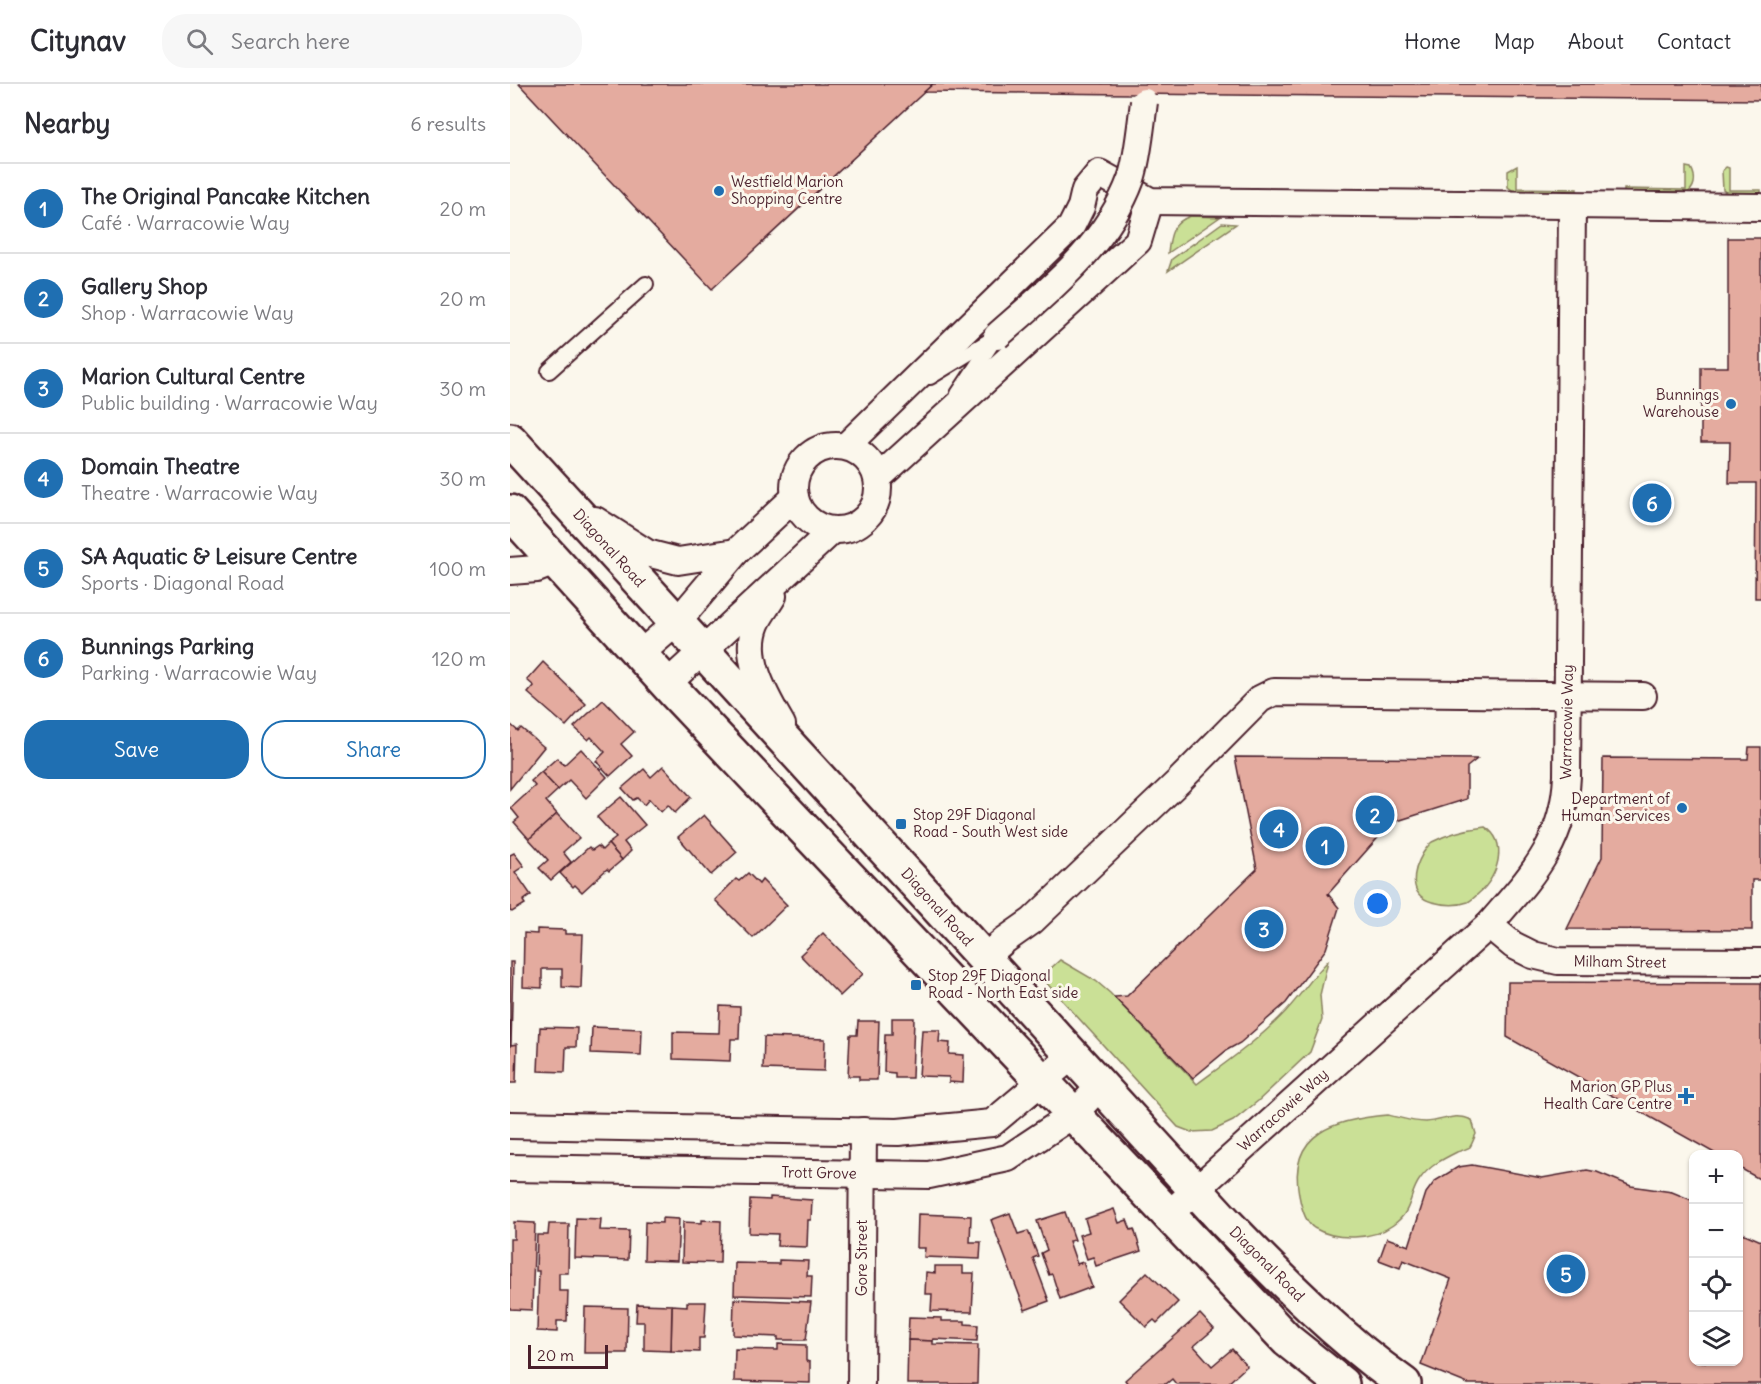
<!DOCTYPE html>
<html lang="en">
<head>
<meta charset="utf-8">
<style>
  body { margin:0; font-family:Delius,sans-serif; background:#f7f7f7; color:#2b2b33 }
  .controls { position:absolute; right:18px; bottom:18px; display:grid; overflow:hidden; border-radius:12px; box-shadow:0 2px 4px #0004 }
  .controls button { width:54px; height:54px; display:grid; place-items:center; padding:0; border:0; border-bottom:2px solid #e1e1e2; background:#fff; color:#2b2b33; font:30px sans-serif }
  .scale { position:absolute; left:18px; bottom:15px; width:80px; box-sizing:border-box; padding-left:6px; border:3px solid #4a1f2b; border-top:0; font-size:16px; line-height:21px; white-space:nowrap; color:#4a1f2b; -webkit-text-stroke:4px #fbf7ec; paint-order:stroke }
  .you { position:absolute; left:868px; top:820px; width:21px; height:21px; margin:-15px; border:4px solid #fff; border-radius:50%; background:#1a73e8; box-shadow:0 0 0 9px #1a73e833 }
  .badge { display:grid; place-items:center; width:39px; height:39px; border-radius:50%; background:#1f6fb2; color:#fff; font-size:20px; font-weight:700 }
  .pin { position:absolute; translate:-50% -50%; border:3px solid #fff; box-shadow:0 2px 6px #0006 }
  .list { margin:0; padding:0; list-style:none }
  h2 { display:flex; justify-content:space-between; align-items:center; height:78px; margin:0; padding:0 24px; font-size:26px }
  h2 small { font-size:20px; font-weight:400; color:#7c7c81 }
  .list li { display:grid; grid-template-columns:39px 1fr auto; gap:18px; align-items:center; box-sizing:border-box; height:90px; padding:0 24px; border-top:2px solid #e1e1e2 }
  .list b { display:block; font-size:22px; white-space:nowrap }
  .list p { margin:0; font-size:20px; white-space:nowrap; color:#7c7c81 }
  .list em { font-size:20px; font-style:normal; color:#7c7c81 }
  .actions { display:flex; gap:12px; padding:18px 24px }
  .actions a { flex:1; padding:14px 0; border:2px solid #1f6fb2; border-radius:24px; text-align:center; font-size:21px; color:#1f6fb2 }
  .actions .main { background:#1f6fb2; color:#fff }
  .icon { flex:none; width:33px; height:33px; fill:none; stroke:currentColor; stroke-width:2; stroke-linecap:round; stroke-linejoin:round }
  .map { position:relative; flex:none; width:1251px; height:1300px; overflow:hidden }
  header { display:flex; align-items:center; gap:36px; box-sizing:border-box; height:84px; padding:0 30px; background:#fff; border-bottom:2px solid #e1e1e2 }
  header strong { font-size:28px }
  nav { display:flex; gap:33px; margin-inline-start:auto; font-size:21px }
  .search { width:420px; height:54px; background:#f7f7f7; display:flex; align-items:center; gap:15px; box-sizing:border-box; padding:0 21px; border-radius:24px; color:#7c7c81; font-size:22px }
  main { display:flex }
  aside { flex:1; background:#fff }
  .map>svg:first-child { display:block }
</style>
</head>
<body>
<header>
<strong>Citynav</strong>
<div class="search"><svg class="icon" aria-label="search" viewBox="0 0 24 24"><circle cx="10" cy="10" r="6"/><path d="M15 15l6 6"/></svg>Search here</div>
<nav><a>Home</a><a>Map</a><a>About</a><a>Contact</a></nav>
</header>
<main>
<aside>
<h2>Nearby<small>6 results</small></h2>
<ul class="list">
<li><span class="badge">1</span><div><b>The Original Pancake Kitchen</b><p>Café · Warracowie Way</p></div><em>20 m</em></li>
<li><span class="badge">2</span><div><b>Gallery Shop</b><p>Shop · Warracowie Way</p></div><em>20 m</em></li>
<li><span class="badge">3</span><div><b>Marion Cultural Centre</b><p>Public building · Warracowie Way</p></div><em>30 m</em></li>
<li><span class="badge">4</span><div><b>Domain Theatre</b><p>Theatre · Warracowie Way</p></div><em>30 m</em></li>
<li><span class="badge">5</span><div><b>SA Aquatic &amp; Leisure Centre</b><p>Sports · Diagonal Road</p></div><em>100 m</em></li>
<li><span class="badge">6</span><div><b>Bunnings Parking</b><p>Parking · Warracowie Way</p></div><em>120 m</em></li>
</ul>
<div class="actions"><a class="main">Save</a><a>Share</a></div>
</aside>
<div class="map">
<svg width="1251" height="1300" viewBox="0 0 1251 1300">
  <rect width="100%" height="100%" fill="#fbf7ec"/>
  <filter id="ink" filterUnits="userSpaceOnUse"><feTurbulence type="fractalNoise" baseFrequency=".0167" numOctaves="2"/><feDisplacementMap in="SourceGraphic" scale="12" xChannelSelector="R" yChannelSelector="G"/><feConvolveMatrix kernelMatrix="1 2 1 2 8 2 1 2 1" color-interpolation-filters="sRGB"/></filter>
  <g filter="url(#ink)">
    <g fill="#cae096" stroke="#8a8060" stroke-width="1.5">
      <polygon points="1007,82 1007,104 1067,105 1067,108 1005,108 998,103 998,87"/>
      <path d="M1176 83 1181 84C1187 94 1185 106 1175 110L1114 109V105L1176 106Z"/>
      <polygon points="1216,83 1219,84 1219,106 1251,106 1251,109 1217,109 1213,106 1212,87"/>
      <path d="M681 132 710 133 658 169C660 151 662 138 681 132Z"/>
      <polygon points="712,139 726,140 658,187 662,175"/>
      <path d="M975 743C999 758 988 793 969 809 966 812 962 816 958 818 947 822 933 821 922 818 897 811 903 786 913 769 916 765 918 761 922 758 937 750 957 745 975 743Z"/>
      <path d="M550 876 586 897 600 909 687 1000C718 977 750 955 776 927 791 911 802 893 818 877L810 911 812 936 800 968 748 1017 723 1037 702 1047 681 1048 668 1043 531 893Z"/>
      <path d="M878 1031C891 1034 903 1038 916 1038 934 1037 944 1028 962 1036L966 1050C964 1054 962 1060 960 1063 957 1065 950 1067 947 1068 933 1075 919 1082 910 1095 898 1111 904 1126 883 1141 863 1156 826 1157 804 1144 795 1138 791 1122 789 1111 777 1047 828 1035 878 1031Z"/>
    </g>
    <g fill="#e4ab9f" stroke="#4a1f2b" stroke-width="1.5">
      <polygon points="9,0 423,0 202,205"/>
      <polygon points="423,0 1251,0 1251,16 414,8"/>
      <polygon points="1218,154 1251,154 1251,514 1245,514 1246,399 1219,399 1220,358 1191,358 1191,283 1218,283"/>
      <polygon points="33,578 76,620 56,642 18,609 24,602 17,596"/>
      <polygon points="93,616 124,648 111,660 122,672 100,692 86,677 95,668 81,653 78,656 64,643"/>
      <polygon points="0,640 8,647 11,644 34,663 0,705"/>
      <polygon points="1239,663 1251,663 1251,796 1242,796 1242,846 1057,845 1092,773 1093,674 1238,675"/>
      <polygon points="71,665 97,693 76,714 59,696 48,706 31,688 47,674 54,681"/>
      <polygon points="725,673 967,675 957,683 957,715 881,739 818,810 829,824 816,865 776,919 730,959 717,966 683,994 604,913 617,912 747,785"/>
      <polygon points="153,682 181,713 165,729 158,721 151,728 139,715 134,721 127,714 123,716 112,704 134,685 141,693"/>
      <polygon points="31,688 48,706 36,717 47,730 19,755 4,738 9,734 1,724 25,702 21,697"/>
      <polygon points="111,713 135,741 114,758 121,767 112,776 98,760 106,754 87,733"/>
      <polygon points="47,730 69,754 53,768 61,778 41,796 29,784 38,776 19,755"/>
      <polygon points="194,731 227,768 201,791 168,753"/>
      <polygon points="98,760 112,776 99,787 97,785 72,808 65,801 63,803 50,789 79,763 82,766 88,762 92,766"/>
      <polygon points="4,769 14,782 5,788 21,811 13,817 15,820 2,828 0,827 0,771"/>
      <polygon points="238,789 249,800 252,796 277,821 243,854 205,816 226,795 229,797"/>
      <polygon points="27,845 55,846 55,850 73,850 71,904 52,903 52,885 32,885 32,904 13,903 14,849 27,850"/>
      <polygon points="313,849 353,890 330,912 290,871"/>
      <polygon points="0,878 3,878 1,961 7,960 6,999 0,999"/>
      <polygon points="998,898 1251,899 1251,1096 1228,1083 1228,1070 1206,1070 997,953"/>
      <polygon points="210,922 230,923 229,955 221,955 220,977 163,975 163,948 209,949"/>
      <polygon points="382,934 404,934 402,994 385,994 385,989 374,988 375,950 382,950"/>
      <polygon points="348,937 369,937 367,996 349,996 349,992 338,992 340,951 347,951"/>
      <polygon points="30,943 67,944 66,963 56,963 55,988 28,987"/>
      <polygon points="82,943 132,945 131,971 81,969"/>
      <polygon points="412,946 430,946 429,958 440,959 439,970 454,971 453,999 439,998 439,993 409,992"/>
      <polygon points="254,953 315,955 314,987 253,985"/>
      <polygon points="962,1081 1032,1094 1077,1086 1087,1088 1121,1102 1162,1108 1184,1117 1184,1278 1228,1278 1228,1147 1251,1157 1251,1300 958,1300 911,1281 941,1195 893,1176 890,1184 869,1176 877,1154 899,1162 916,1109 925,1097 948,1083"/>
      <polygon points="260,1113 302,1116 301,1136 298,1136 297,1163 267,1162 268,1150 239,1149 240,1115 260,1116"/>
      <polygon points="604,1125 609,1139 617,1136 621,1146 624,1145 631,1167 586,1182 583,1173 577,1175 569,1151 579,1148 575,1135"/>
      <polygon points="555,1128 565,1156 559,1157 567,1180 573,1178 582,1203 550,1215 542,1190 539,1191 531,1169 537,1166 527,1137"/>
      <polygon points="500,1129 508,1150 518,1147 528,1172 523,1174 539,1217 515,1226 481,1136"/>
      <polygon points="408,1130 461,1132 460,1158 471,1158 470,1175 414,1173 415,1164 407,1164"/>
      <polygon points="66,1134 91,1135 90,1146 119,1147 118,1176 65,1174"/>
      <polygon points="152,1134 169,1135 167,1177 134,1176 135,1138 152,1139"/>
      <polygon points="192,1136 211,1137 210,1179 172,1178 173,1138 192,1139"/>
      <polygon points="4,1138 25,1139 22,1226 0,1225 0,1155 4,1155"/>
      <polygon points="39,1140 59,1140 58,1189 49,1189 49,1207 58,1207 57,1237 47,1237 47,1248 27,1247 29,1187 26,1187 27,1151 38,1151"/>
      <polygon points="269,1176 298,1177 297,1192 302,1192 301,1213 224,1211 225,1179 269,1180"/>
      <polygon points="425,1182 453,1182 453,1189 464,1189 462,1228 421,1227 422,1210 415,1210 416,1188 425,1189"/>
      <polygon points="637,1188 668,1218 647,1239 644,1236 636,1243 609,1216"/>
      <polygon points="224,1215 301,1218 296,1256 268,1256 268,1253 223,1251"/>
      <polygon points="177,1218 196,1218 194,1254 189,1254 189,1268 161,1267 162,1221 177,1222"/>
      <polygon points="127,1220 162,1221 161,1267 134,1266 134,1238 126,1238"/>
      <polygon points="75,1223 118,1224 117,1269 74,1269"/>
      <polygon points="690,1230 704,1245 684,1262 702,1282 722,1265 737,1282 717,1300 666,1300 662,1295 656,1300 618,1300 615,1296"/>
      <polygon points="399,1233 432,1234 432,1237 455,1237 455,1240 468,1241 467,1257 423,1255 423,1257 398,1256"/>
      <polygon points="398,1256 423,1257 423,1260 468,1261 467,1300 397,1300"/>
      <polygon points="268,1260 296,1261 296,1277 300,1278 300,1299 224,1297 225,1265 268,1266"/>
    </g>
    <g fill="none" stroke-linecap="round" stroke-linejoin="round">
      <g stroke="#4a1f2b" stroke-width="18">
        <g id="service">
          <polyline points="39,287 136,200"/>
          <polyline points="420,293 487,252"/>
          <polyline points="448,310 484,256"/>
        </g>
      </g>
      <g stroke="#4a1f2b" stroke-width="30">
        <g id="minor">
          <circle cx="326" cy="404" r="42"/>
          <polyline points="336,362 561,143 571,123 575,106 589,89 640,117 1251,123"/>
          <polyline points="368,394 628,157 640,117"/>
          <polyline points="85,436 137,469 168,477 226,468"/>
          <polyline points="0,487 27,485 45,478"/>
          <path d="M263 512C258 521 250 530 246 540 232 574 256 613 272 641"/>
          <polyline points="130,570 167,538 226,468 285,413"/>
          <polyline points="157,600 323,446"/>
          <polyline points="979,841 1003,861 1023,871 1048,877 1251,878"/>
          <polyline points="474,874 495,856 522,837 668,698 750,615 764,608 1133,612"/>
          <polyline points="0,1041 388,1048 482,1039 562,972"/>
          <polyline points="0,1084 419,1091 498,1074 564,1030 590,1002"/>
          <path d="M658 1131 979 841C1021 792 1054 760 1057 692L1062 122"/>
          <polyline points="351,1300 353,1047"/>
        </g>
      </g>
      <g stroke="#4a1f2b" stroke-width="38">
        <g id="secondary">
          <path d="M0 356 717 1140C772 1197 829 1254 894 1300"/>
          <polyline points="0,428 166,610 777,1256 832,1300"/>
        </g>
      </g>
      <use href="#service" stroke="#fbf7ec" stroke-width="14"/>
      <use href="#minor" stroke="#fbf7ec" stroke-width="26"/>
      <use href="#secondary" stroke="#fbf7ec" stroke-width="33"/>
      <g stroke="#4a1f2b" stroke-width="30" stroke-linecap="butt">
        <path id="minor-bridge" d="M487 252C538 207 597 161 621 95 628 75 631 40 634 18"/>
      </g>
      <use href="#minor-bridge" stroke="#fbf7ec" stroke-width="26"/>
    </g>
  </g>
  <g fill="#1f6fb2" stroke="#fbf7ec" stroke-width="2">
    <circle cx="209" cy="107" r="6"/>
    <circle cx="1221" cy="320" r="6"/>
    <circle cx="1172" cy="724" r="6"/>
    <rect x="385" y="734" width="12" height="12" rx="3"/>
    <rect x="400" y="895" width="12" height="12" rx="3"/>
    <path d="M1173 1003h6v6h6v6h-6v6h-6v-6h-6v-6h6z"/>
  </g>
  <g text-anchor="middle" stroke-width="6" stroke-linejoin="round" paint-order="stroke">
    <g font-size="15" fill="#4a1f2b" stroke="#fbf7ec" text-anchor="start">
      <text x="221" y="103">Westfield Marion<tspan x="221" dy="17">Shopping Centre</tspan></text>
      <text x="1209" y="316" text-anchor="end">Bunnings<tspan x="1209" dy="17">Warehouse</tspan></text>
      <text x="1160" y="720" text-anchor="end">Department of<tspan x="1160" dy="17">Human Services</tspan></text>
      <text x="403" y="736">Stop 29F Diagonal<tspan x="403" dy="17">Road - South West side</tspan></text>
      <text x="418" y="897">Stop 29F Diagonal<tspan x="418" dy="17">Road - North East side</tspan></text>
      <text x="1162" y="1008" text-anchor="end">Marion GP Plus<tspan x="1162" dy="17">Health Care Centre</tspan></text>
    </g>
    <g font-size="15" fill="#4a1f2b" stroke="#fbf7ec">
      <text transform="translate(99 464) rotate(48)" y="5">Diagonal Road</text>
      <text transform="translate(1057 638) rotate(-89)" y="5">Warracowie Way</text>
      <text transform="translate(427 823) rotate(48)" y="5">Diagonal Road</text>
      <text transform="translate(1110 878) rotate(1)" y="5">Milham Street</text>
      <text transform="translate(773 1026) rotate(-42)" y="5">Warracowie Way</text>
      <text transform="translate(309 1089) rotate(1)" y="5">Trott Grove</text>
      <text transform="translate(352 1174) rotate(-90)" y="5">Gore Street</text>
      <text transform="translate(757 1180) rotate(45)" y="5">Diagonal Road</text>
    </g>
  </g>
</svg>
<div class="controls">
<button>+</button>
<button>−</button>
<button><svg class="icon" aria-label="locate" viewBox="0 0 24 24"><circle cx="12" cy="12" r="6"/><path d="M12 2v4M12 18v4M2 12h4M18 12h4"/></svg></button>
<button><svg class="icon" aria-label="layers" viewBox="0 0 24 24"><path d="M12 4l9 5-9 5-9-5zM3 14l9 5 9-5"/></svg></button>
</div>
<div class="scale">20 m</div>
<div class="you"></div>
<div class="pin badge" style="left:815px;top:762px">1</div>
<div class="pin badge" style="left:865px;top:731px">2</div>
<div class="pin badge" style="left:754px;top:845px">3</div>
<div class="pin badge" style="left:769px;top:745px">4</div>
<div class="pin badge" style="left:1056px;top:1190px">5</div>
<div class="pin badge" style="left:1142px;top:419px">6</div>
</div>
</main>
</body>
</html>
